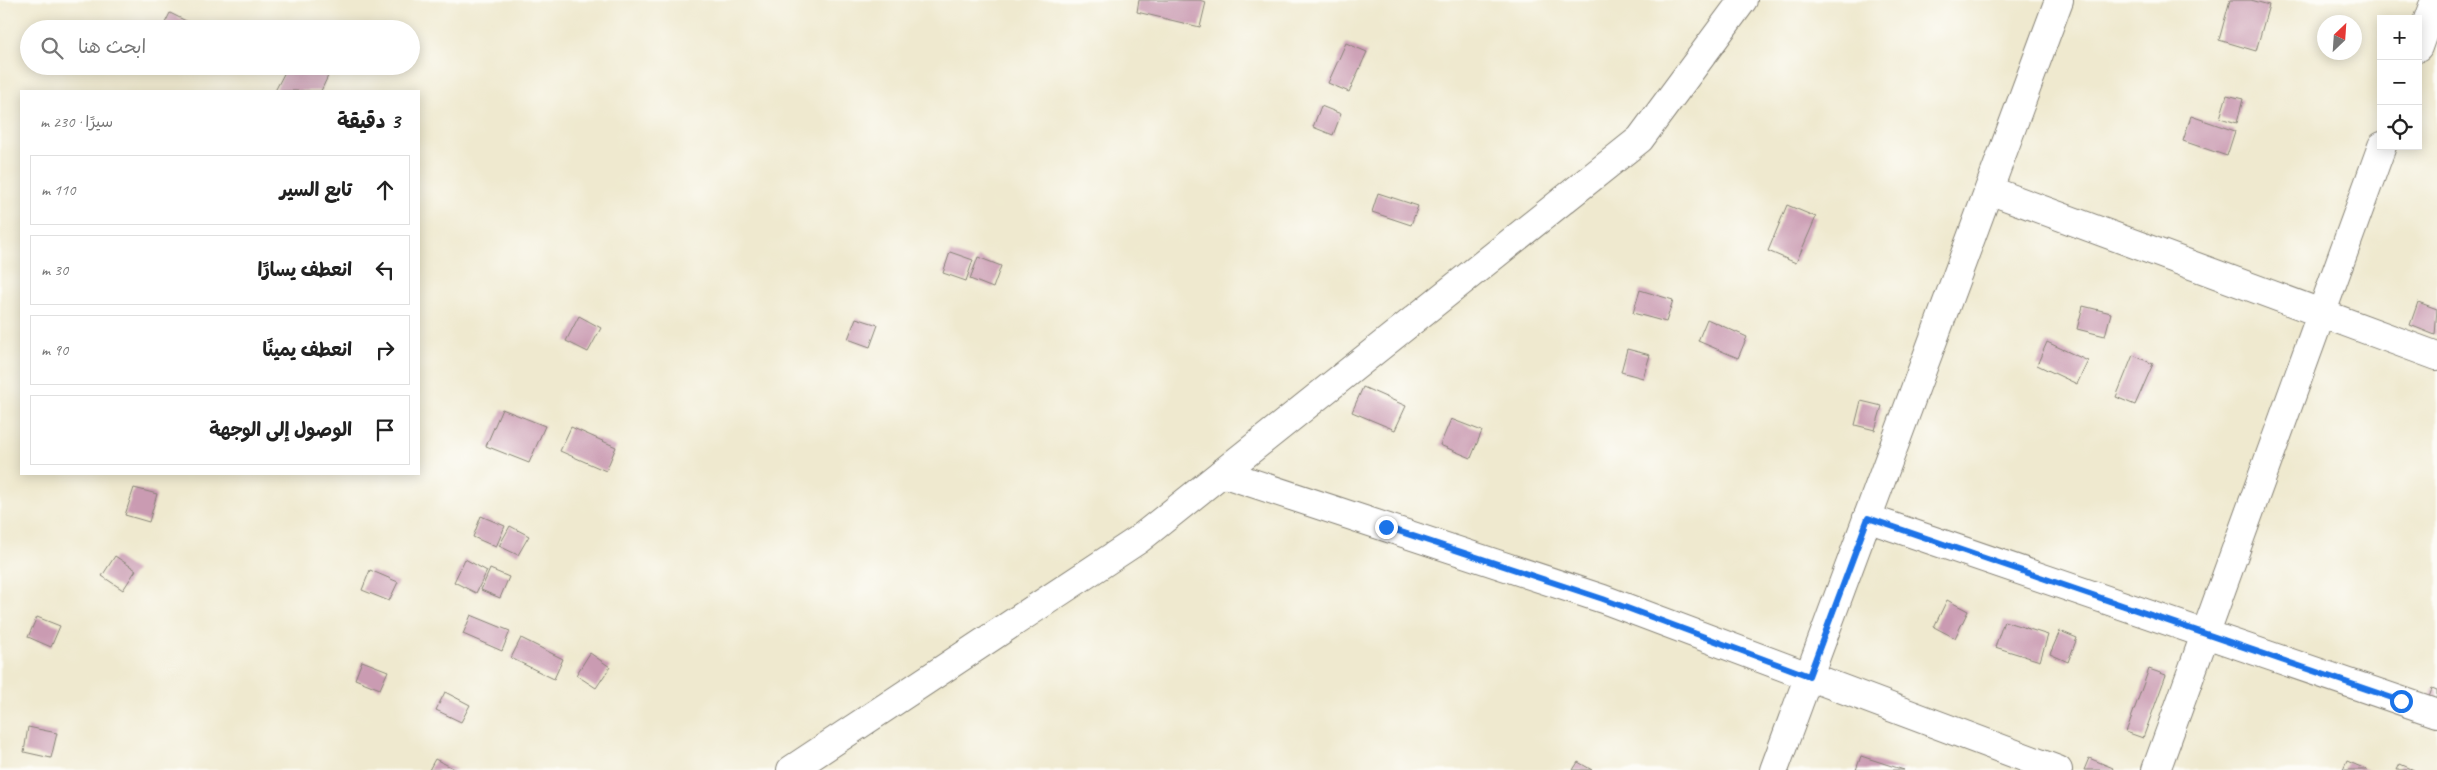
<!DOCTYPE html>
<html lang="ar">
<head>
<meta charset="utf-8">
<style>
  body { margin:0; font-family:Caveat,"Playpen Sans Arabic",sans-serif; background:#f2f2f2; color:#222; direction:rtl }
  .controls { position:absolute; right:15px; top:15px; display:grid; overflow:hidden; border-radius:0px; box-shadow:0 2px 12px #0003 }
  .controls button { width:45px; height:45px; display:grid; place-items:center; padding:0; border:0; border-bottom:1px solid #e0e0e0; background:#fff; color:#222; font:25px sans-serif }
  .compass { position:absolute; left:2317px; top:15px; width:45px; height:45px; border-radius:50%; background:#fff; box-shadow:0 2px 12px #0003; rotate:25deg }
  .stop { position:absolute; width:15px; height:15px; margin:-11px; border:4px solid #1a73e8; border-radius:50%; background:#fff }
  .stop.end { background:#1a73e8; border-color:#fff; box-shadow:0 1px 5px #0008 }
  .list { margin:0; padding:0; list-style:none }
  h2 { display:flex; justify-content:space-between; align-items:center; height:65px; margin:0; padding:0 20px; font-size:21px }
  h2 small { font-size:16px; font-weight:400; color:#767676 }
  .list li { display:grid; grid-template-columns:32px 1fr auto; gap:15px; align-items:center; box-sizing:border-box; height:70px; margin:0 10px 10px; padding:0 10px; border:1px solid #e0e0e0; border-radius:0px }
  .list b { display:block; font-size:19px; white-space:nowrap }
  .list em { font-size:16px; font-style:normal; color:#767676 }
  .icon { flex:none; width:28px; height:28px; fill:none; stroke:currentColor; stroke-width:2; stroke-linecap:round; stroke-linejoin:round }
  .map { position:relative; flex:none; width:2437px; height:770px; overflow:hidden; direction:ltr }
  .search { position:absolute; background:#fff; box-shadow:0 2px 12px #0003; left:20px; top:20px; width:400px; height:55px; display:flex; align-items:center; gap:12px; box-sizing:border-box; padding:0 18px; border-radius:28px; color:#767676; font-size:19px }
  .panel { position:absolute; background:#fff; box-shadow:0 2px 12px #0003; left:20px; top:90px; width:400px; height:385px; border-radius:0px; direction:rtl }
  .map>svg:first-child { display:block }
</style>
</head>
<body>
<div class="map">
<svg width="2437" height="770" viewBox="0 0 2437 770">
  <rect width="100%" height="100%" fill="#fdfcf7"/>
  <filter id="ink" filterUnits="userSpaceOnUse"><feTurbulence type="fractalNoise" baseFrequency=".02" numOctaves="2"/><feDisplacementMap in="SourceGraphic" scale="10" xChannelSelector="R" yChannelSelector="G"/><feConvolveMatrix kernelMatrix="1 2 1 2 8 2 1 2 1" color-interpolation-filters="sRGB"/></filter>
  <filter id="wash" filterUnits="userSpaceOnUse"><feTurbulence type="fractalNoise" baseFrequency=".0096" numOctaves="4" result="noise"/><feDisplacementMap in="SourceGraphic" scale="20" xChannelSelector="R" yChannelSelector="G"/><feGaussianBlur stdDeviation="1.12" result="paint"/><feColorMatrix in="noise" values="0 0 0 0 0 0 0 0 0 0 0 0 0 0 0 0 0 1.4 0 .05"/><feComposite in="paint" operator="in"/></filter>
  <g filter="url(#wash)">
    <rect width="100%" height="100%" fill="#efe9cf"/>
    <g id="blocks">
      <g fill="#ca9bb2">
        <polygon points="1139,0 1199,0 1206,2 1200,27 1137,12"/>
        <polygon points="2230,0 2251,0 2269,5 2256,51 2219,40"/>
        <polygon points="170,13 202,29 162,29"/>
        <polygon points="1346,43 1367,52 1349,92 1328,83"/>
        <polygon points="288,66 309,66 328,76 321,91 275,91"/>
        <polygon points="2227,95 2243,99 2237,123 2220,118"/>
        <polygon points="1321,106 1341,114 1333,135 1313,127"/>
        <polygon points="2191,116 2235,131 2227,156 2183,141"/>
        <polygon points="1378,193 1418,206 1411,225 1372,212"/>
        <polygon points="1787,205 1816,217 1796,263 1768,251"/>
        <polygon points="950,252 973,260 966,281 943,273"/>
        <polygon points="978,257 1001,266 993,288 970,279"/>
        <polygon points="1640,290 1673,300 1666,322 1633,313"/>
        <polygon points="2418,302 2437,309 2435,335 2410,325"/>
        <polygon points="2083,306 2111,313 2105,336 2077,329"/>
        <polygon points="579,316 601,328 588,352 566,341"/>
        <polygon points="856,318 878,325 870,347 848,339"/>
        <polygon points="1707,319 1747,337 1738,358 1698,341"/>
        <polygon points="2047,342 2088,361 2077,384 2037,365"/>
        <polygon points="1627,349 1650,355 1643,378 1621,372"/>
        <polygon points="2133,355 2153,364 2135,405 2116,397"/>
        <polygon points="1363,387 1406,406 1395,430 1352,412"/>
        <polygon points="1861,401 1882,406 1875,430 1855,425"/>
        <polygon points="502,409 545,426 529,463 486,446"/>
        <polygon points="1451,419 1482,431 1471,458 1440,445"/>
        <polygon points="571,427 616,447 606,471 560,451"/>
        <polygon points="134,488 157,494 149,522 125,515"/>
        <polygon points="481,516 505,526 496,547 473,537"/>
        <polygon points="510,526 529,536 518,555 499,546"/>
        <polygon points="115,556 136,570 123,590 102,576"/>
        <polygon points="465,559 487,571 476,593 454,582"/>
        <polygon points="490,569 509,577 500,598 481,590"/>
        <polygon points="370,570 398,582 389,601 362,590"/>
        <polygon points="1947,600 1968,611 1955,638 1934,627"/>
        <polygon points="471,615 510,631 502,651 463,634"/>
        <polygon points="37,617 60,626 51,647 28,637"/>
        <polygon points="2004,621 2048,635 2040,661 1995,647"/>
        <polygon points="2060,631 2077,638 2068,662 2050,654"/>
        <polygon points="521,638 563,659 554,679 511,658"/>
        <polygon points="590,653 610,667 596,688 576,675"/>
        <polygon points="362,661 388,671 380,689 355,679"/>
        <polygon points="2149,669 2166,675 2143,738 2126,732"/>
        <polygon points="2432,688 2437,690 2437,715 2424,710"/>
        <polygon points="445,692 470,705 461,722 436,710"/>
        <polygon points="28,727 57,733 51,758 24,752"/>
        <polygon points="1861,756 1904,770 1856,770"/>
        <polygon points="2089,758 2113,768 2112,770 2084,770"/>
        <polygon points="435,759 457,770 429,770"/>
        <polygon points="2347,761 2368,770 2343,770"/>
        <polygon points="1578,762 1592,770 1573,770"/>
        <polygon points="2400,764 2414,770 2397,770"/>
      </g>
    </g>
  </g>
  <g filter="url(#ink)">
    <use href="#blocks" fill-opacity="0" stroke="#868276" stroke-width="1"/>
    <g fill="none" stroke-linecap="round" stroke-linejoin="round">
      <g stroke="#868276" stroke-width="30">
        <g id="minor">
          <polyline points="2418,47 2435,0"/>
          <polyline points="1989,190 2437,356"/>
          <polyline points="1222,473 1603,599 2058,770"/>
          <polyline points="1867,518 2437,713"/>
          <polyline points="791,770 1138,540 1640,139 1743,0"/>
          <polyline points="1774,770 2059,0"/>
          <polyline points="2156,770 2382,146"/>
        </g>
      </g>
      <use href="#minor" stroke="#fff" stroke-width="28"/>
    </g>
  </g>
  <g fill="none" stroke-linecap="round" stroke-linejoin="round" filter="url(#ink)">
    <polyline stroke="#1a73e8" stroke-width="6" points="1386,527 1603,599 1809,676 1868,518 2401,701"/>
  </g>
</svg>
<div class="controls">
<button>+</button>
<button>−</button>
<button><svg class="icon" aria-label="locate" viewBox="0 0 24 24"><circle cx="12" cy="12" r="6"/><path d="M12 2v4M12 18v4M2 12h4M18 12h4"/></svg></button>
</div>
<svg class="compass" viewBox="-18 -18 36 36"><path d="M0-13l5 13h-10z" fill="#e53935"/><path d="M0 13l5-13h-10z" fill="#767676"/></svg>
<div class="stop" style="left:2401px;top:701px"></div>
<div class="stop end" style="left:1386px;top:527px"></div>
<div class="search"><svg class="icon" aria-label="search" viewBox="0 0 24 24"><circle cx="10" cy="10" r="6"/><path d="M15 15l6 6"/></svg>ابحث هنا</div>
<section class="panel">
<h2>3 دقيقة<small>سيرًا · 230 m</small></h2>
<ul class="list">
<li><svg class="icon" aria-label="ahead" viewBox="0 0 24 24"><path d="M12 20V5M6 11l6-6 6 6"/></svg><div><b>تابع السير</b></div><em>110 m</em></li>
<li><svg class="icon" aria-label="left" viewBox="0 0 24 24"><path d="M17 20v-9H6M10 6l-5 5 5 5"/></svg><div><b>انعطف يسارًا</b></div><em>30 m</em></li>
<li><svg class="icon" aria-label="right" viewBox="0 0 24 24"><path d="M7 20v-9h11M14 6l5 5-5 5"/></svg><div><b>انعطف يمينًا</b></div><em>90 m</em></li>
<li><svg class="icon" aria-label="arrive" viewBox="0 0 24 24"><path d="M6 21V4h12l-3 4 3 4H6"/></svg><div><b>الوصول إلى الوجهة</b></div></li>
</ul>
</section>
</div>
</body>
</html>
